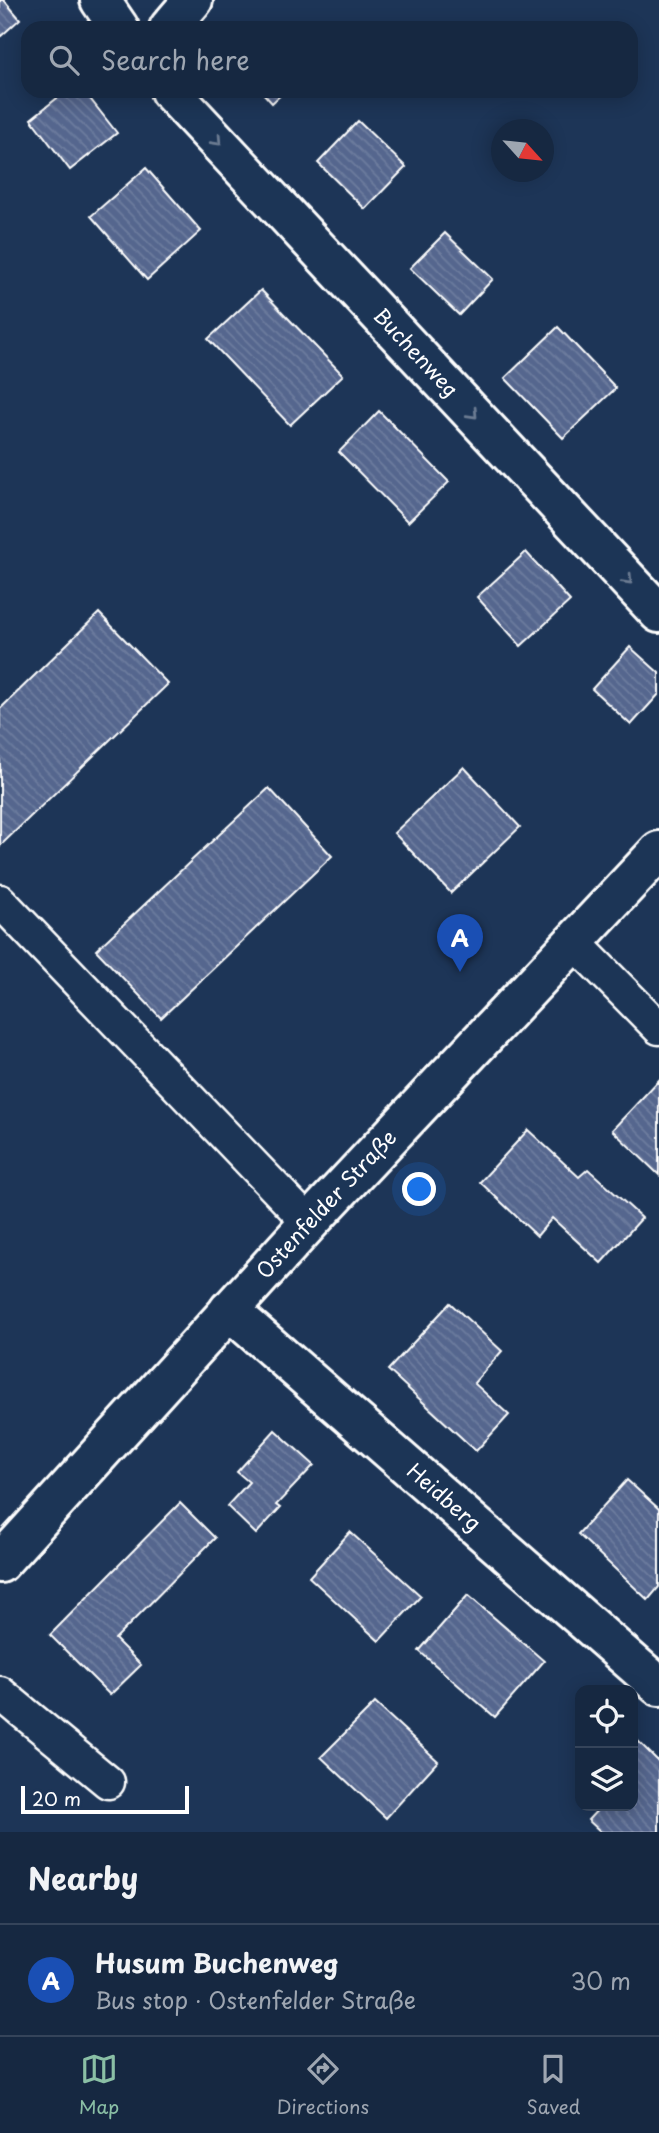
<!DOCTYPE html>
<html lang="en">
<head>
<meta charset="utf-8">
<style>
  body { margin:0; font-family:"Playpen Sans",sans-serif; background:#1f3048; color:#f1f3f6 }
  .controls { position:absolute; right:21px; bottom:21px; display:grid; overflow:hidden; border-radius:14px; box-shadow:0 4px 18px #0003 }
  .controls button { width:63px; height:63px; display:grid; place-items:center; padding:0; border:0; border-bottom:2px solid #35445a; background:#162841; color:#f1f3f6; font:35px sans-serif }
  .compass { position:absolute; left:491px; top:119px; width:63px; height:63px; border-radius:50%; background:#162841; box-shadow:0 4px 18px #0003; rotate:117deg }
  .scale { position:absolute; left:21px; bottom:18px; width:168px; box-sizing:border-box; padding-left:7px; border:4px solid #fff; border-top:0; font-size:19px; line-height:24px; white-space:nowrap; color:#fff; -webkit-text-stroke:5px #1d3557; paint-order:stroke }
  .you { position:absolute; left:420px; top:1190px; width:24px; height:24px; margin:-18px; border:5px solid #fff; border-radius:50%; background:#1a73e8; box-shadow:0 0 0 10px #1a73e833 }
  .badge { display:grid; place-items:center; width:46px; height:46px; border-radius:50%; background:#8abfa5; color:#fff; font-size:23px; font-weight:700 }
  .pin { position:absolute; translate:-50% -58px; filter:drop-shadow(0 2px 4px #0008) }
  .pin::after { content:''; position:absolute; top:37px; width:24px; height:21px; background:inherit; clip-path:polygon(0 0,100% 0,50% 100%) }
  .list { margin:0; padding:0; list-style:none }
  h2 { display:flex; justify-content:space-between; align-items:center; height:91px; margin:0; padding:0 28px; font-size:30px }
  h2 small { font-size:23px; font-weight:400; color:#9ea6b1 }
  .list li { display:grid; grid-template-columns:46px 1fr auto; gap:21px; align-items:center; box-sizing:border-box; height:112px; padding:0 28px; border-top:2px solid #35445a }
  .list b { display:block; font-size:26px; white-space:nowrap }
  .list p { margin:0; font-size:23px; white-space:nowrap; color:#9ea6b1 }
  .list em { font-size:23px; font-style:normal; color:#9ea6b1 }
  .icon { flex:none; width:38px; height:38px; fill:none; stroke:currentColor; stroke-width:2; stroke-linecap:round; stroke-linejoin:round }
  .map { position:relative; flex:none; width:659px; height:1832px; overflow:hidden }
  .search { position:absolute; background:#162841; box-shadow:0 4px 18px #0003; left:21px; right:21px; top:21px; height:77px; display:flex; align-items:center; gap:18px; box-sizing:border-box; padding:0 24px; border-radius:21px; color:#9ea6b1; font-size:26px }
  .sheet { height:203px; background:#162841 }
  nav { display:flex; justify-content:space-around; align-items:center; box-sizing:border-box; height:98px; border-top:2px solid #35445a; background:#162841; font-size:19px; color:#9ea6b1 }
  nav a { display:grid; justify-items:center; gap:4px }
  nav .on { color:#8abfa5 }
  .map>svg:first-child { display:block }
</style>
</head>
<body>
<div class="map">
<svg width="659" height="1832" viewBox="0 0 659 1832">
  <defs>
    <pattern id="building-back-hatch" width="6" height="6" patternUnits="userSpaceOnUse" patternTransform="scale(1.75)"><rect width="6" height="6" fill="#55668e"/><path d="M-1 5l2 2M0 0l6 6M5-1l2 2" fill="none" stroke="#6e7d9f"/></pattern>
  </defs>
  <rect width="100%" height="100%" fill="#1d3557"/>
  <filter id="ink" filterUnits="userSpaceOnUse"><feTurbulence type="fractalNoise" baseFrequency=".0143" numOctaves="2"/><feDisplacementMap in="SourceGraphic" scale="14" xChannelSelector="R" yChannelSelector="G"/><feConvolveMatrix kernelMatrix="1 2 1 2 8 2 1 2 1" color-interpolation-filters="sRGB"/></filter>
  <g filter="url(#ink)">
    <g fill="url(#building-back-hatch)" stroke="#fff" stroke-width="2">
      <polygon points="0,0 4,0 20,19 0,37"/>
      <polygon points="66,91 84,91 117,133 70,170 31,119"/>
      <polygon points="261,91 285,91 272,103"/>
      <polygon points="358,121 406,167 365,209 318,163"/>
      <polygon points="146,168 201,231 147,280 91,216"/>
      <polygon points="445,233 493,279 459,315 410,268"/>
      <polygon points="261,290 343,375 290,425 208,339"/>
      <polygon points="558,327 616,388 563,438 505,378"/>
      <polygon points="379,411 449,482 408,522 339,452"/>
      <polygon points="526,552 570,601 521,646 477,597"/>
      <polygon points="99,613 168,684 0,846 0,709"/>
      <polygon points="630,647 659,673 659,694 631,725 592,689"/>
      <polygon points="464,767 520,827 451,893 394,833"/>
      <polygon points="269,788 332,856 161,1018 96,950"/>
      <polygon points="659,1080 659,1175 612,1130"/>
      <polygon points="528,1130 579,1177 588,1169 642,1218 601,1263 552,1218 537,1236 480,1182"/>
      <polygon points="450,1303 502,1351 474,1383 509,1415 476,1451 388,1370"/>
      <polygon points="275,1430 314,1465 276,1505 280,1508 256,1534 227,1506 249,1482 237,1472"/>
      <polygon points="627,1480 659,1509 659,1587 648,1600 578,1534"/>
      <polygon points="180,1503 215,1538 115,1639 141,1665 110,1695 50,1635"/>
      <polygon points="350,1532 421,1596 379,1641 309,1577"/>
      <polygon points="468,1595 544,1661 495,1717 419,1651"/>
      <polygon points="375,1703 438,1761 386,1818 321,1757"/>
      <polygon points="633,1736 659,1762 659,1832 601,1832 588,1820 601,1806 633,1806"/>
    </g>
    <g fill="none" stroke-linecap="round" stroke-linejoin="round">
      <g stroke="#fff" stroke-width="37">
        <g id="lane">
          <polyline points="0,901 309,1223"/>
          <polyline points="574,942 659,1028"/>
          <polyline points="0,1693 108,1782"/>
        </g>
      </g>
      <g stroke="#fff" stroke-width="44">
        <g id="street">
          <polyline points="100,0 119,28"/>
          <polyline points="169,28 193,0"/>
          <path id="s1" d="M170 91 659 613"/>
          <path id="s2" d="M229 1310 659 1686"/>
        </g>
      </g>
      <g stroke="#fff" stroke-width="44">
        <g id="secondary">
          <path id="s3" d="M0 1563 309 1223 659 851"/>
        </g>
      </g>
      <use href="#lane" stroke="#1d3557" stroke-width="32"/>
      <use href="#street" stroke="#1d3557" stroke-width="38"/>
      <use href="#secondary" stroke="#1d3557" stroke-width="38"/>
    </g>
    <defs><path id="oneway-chevron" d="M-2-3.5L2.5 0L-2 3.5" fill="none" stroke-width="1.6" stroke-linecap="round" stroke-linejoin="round" transform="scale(1.75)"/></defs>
    <g stroke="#6c7c92">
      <use href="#oneway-chevron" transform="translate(217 141) rotate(47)"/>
      <use href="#oneway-chevron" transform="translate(473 414) rotate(47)"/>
      <use href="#oneway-chevron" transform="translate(628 580) rotate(47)"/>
    </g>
  </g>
  <g text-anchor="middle" stroke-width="5" stroke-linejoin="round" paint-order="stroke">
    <g font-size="21" fill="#fff" stroke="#1d3557">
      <text dy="7" stroke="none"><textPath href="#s1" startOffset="359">Buchenweg</textPath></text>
      <text dy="7" stroke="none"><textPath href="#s3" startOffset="485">Ostenfelder Straße</textPath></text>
      <text dy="7" stroke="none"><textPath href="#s2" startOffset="285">Heidberg</textPath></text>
    </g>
  </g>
</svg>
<div class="controls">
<button><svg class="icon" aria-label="locate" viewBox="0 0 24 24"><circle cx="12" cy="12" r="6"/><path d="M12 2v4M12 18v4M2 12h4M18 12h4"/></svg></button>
<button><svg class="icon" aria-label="layers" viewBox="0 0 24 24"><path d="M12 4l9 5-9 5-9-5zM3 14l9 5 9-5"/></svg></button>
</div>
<svg class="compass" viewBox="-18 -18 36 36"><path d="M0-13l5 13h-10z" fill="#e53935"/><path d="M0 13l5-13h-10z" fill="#9ea6b1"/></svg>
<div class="scale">20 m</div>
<div class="you"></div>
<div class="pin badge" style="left:460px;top:972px;background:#1a4fb4">A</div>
<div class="search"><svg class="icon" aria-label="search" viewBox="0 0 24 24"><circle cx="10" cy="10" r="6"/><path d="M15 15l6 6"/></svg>Search here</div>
</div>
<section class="sheet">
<h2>Nearby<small></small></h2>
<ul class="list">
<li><span class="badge" style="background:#1a4fb4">A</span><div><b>Husum Buchenweg</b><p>Bus stop · Ostenfelder Straße</p></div><em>30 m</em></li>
</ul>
</section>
<nav>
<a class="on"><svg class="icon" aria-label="map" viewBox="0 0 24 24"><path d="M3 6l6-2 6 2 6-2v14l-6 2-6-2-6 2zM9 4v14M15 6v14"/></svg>Map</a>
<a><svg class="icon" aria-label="directions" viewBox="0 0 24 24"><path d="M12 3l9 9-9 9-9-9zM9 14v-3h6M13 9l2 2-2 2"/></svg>Directions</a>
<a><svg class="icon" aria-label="saved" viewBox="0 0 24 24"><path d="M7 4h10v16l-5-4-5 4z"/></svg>Saved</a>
</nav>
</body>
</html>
